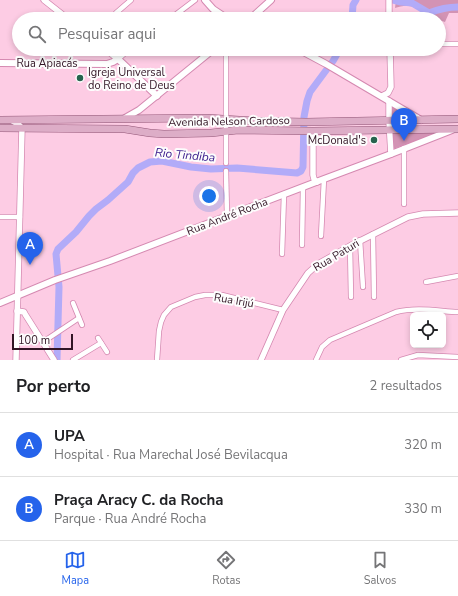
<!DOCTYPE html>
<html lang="pt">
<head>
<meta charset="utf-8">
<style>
  body { margin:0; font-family:"Nunito Sans",sans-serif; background:#f6f6f6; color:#202124 }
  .controls { position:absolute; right:12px; bottom:12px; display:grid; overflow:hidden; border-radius:6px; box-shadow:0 2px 6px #0003 }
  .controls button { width:36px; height:36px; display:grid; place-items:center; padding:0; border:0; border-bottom:1px solid #e0e0e0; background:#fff; color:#202124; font:20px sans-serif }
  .scale { position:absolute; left:12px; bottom:10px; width:61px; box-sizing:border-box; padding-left:4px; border:2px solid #321525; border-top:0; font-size:11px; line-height:14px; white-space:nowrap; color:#321525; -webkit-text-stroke:3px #fdfdfd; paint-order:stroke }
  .you { position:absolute; left:209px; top:196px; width:14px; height:14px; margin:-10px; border:3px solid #fff; border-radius:50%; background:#1a73e8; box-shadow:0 0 0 6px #1a73e833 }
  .badge { display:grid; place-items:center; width:26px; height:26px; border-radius:50%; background:#2563eb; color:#fff; font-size:13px; font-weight:700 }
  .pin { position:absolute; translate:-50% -33px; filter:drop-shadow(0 1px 2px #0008) }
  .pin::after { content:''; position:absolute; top:21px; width:14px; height:12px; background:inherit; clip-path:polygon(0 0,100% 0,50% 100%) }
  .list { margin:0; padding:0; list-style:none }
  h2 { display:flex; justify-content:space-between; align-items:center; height:52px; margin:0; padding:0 16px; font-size:17px }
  h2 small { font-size:13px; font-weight:400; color:#757577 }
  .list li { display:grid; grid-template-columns:26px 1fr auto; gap:12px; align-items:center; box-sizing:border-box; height:64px; padding:0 16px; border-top:1px solid #e0e0e0 }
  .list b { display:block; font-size:15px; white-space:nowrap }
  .list p { margin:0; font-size:13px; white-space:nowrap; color:#757577 }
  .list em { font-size:13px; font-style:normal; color:#757577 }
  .icon { flex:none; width:22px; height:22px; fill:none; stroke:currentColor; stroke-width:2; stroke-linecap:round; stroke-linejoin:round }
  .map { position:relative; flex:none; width:458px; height:360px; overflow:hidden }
  .search { position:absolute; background:#fff; box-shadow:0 2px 6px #0003; left:12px; right:12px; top:12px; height:44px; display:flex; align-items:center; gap:10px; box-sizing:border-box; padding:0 14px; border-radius:22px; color:#757577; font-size:15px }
  .sheet { height:180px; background:#fff }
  nav { display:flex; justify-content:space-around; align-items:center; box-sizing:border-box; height:56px; border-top:1px solid #e0e0e0; background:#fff; font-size:11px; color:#757577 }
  nav a { display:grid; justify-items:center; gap:2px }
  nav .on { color:#2563eb }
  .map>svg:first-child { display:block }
</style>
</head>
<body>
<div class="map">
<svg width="458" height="360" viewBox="0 0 458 360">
  <rect width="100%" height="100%" fill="#fdcce4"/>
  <g fill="#d393b4">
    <path d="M396 0H458V13H449L445 22 439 20V19C428 19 419 7 409 6 405 5 399 7 395 8Z"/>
    <polygon points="392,104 418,119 392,119"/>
    <polygon points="391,132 437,133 393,149"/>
  </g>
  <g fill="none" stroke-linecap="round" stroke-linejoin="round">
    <g stroke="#b2abf8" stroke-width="7">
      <path d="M393 0 401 2 412 3 429 13C439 9 447 7 458 7"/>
      <polyline points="352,19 353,5 356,0"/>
      <polyline points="57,360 59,287 56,254 58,249 76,232 89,216 96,209 108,200 128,182 133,173 138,168 150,162 162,161 191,167 211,169 237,168 297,173 301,171 303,167 304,117 307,101 310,92 333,61 340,49"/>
    </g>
    <g stroke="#d589b1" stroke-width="6">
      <g id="minor">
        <polyline points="119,19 116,13 131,0"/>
        <polyline points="170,19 195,0"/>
        <polyline points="439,44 458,44"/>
        <polyline points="118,59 130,49"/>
        <polyline points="226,163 226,49"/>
        <polyline points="226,171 227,216"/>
        <polyline points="404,204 404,148"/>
        <polyline points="0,217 20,217"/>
        <polyline points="373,234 374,297"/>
        <polyline points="321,236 324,179"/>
        <polyline points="360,240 363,287"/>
        <polyline points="302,245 303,187"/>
        <polyline points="350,246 351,297"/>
        <polyline points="282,254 284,194"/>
        <polyline points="426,282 458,276"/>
        <polyline points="73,303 82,325"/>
        <polyline points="98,338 107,352"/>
        <polyline points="43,342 79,318"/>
        <polyline points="73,360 101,343"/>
        <polyline points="157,360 159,331 161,322 164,315 171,307 195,297 205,295 222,295 283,310"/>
        <path d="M316 360 322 347 330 340 396 312C416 307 438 311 458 312"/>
        <polyline points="401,360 418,355 458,357"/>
      </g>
    </g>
    <g stroke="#d589b1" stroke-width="7">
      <g id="tertiary">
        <polyline points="44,0 68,19"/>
        <polyline points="389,0 389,19"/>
        <polyline points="105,49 118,59"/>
        <polyline points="382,96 388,93 391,87 390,49"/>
        <polyline points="389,101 389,121 391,154"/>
        <polyline points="11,120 18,124 22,128 16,360"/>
        <polyline points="313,131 313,175 314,179 317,182"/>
        <polyline points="17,311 24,312 25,314 54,360"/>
        <polyline points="261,360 283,310 308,273 318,264 350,246 408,217 423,214 458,213"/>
      </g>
    </g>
    <g stroke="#d589b1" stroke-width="8">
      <g id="secondary">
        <polyline points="205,0 213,9 228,19"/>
        <polyline points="250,19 271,0"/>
        <polyline points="298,49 326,64 421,120"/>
        <polyline points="0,63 107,64 113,62 118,59 157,96"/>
        <polyline points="125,118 139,110 214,49"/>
        <polyline points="0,303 55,280 110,261 324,179 391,154 452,130"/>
      </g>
    </g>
    <g stroke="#925576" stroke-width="8">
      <g id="primary">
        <polyline points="0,120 207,118 256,121 306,122 458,119"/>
        <polyline points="0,128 125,129 150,133 164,134 211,133 238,130 313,131 458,129"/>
      </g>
    </g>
    <use href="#minor" stroke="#fff" stroke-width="4.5"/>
    <use href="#tertiary" stroke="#fff" stroke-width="5.5"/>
    <use href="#secondary" stroke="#fff" stroke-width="6"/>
    <use href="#primary" stroke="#ddadc7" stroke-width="7"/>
  </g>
  <g fill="#26634e" stroke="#fdfdfd" stroke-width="1.5">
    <circle cx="80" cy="78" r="4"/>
    <circle cx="374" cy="140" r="4"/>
  </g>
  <g text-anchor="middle" stroke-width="4" stroke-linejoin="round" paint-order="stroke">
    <g font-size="11" fill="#321525" stroke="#fdfdfd">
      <text x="47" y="67">Rua Apiacás</text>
      <text transform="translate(229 121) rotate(-1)" y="4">Avenida Nelson Cardoso</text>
      <text transform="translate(227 216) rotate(-21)" y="4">Rua André Rocha</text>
      <text transform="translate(336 255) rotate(-31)" y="4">Rua Paturi</text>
      <text transform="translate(234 300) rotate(10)" y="4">Rua Irijú</text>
    </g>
    <g font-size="11" fill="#321525" stroke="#fdfdfd" text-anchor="start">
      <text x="88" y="76">Igreja Universal<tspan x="88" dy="13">do Reino de Deus</tspan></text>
      <text x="366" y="144" text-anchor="end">McDonald's</text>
    </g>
    <g font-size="12" font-style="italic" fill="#40228f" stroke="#fdfdfd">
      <text transform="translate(185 155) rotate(5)" y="4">Rio Tindiba</text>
    </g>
  </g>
</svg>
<div class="controls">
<button><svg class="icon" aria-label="locate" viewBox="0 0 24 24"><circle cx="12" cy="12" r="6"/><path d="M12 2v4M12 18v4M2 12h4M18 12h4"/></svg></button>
</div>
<div class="scale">100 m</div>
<div class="you"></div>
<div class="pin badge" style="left:30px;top:265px">A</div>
<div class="pin badge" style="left:404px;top:141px">B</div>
<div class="search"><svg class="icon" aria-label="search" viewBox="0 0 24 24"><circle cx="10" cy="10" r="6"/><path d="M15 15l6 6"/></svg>Pesquisar aqui</div>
</div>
<section class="sheet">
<h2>Por perto<small>2 resultados</small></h2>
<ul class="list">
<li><span class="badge">A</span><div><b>UPA</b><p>Hospital · Rua Marechal José Bevilacqua</p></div><em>320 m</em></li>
<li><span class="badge">B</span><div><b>Praça Aracy C. da Rocha</b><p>Parque · Rua André Rocha</p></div><em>330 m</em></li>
</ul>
</section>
<nav>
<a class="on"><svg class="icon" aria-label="map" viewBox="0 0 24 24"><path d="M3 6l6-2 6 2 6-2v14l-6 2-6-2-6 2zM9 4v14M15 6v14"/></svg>Mapa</a>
<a><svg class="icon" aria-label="directions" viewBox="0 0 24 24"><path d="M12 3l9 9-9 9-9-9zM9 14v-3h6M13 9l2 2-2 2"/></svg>Rotas</a>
<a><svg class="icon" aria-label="saved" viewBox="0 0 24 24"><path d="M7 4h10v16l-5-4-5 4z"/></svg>Salvos</a>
</nav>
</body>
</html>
